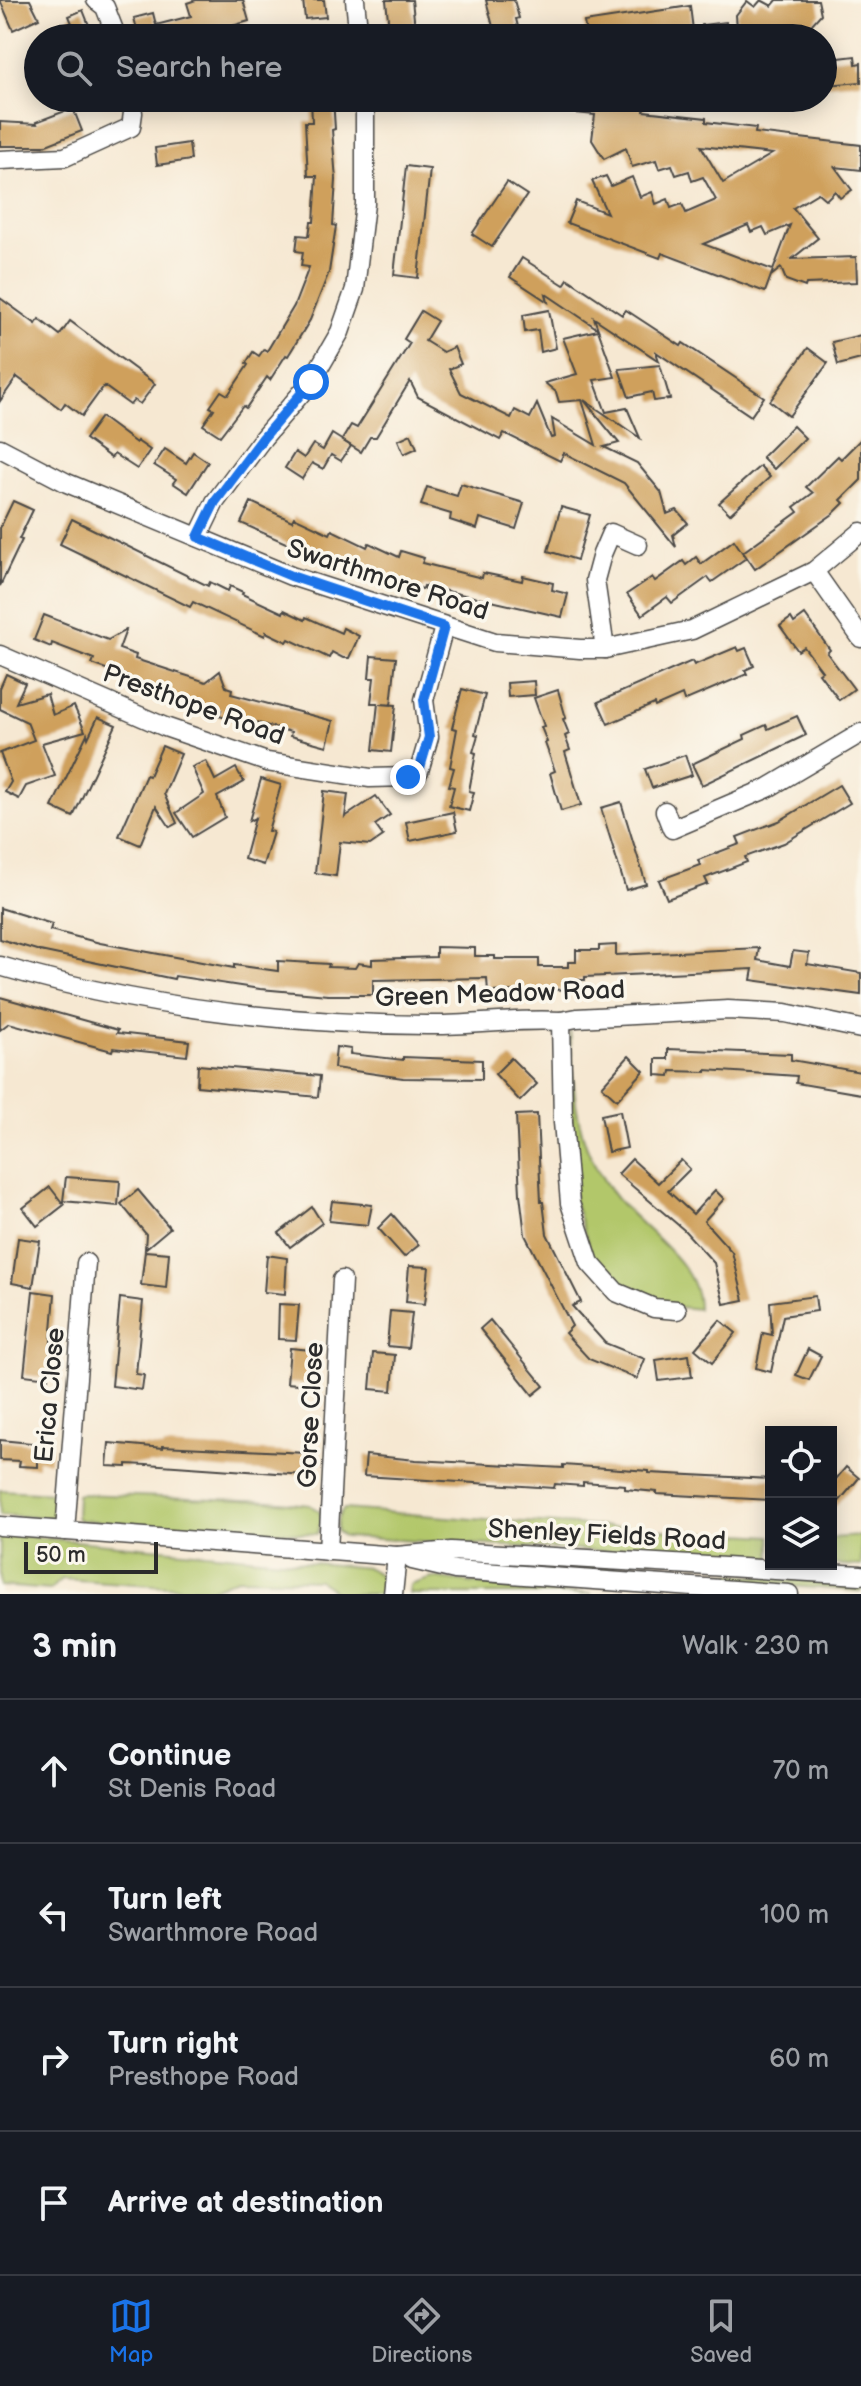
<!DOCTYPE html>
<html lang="en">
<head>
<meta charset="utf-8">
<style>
  body { margin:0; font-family:"Balsamiq Sans",sans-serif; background:#242831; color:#f1f3f6 }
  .controls { position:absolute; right:24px; bottom:24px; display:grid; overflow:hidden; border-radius:0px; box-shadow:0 4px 20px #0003 }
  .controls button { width:72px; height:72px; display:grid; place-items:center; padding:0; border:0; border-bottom:2px solid #363941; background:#171b24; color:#f1f3f6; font:40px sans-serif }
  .scale { position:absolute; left:24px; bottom:20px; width:134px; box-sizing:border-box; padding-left:8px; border:4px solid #2b2b2b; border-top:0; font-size:22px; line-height:28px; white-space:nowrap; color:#2b2b2b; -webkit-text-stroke:6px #fbf7ec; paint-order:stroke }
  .stop { position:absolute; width:24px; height:24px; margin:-18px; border:6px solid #1a73e8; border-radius:50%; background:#fff }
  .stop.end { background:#1a73e8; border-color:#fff; box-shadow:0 2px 8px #0008 }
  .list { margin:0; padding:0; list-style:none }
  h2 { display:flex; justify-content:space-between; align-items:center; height:104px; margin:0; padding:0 32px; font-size:34px }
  h2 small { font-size:26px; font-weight:400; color:#9ea1a6 }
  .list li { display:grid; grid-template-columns:52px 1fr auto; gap:24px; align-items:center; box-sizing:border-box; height:144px; padding:0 32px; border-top:2px solid #363941 }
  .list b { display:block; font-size:30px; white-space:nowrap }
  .list p { margin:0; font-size:26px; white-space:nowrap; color:#9ea1a6 }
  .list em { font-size:26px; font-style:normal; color:#9ea1a6 }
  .icon { flex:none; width:44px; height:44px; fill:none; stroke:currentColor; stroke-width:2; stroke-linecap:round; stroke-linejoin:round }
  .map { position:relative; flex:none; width:861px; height:1594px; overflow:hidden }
  .search { position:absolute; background:#171b24; box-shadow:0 4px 20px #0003; left:24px; right:24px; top:24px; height:88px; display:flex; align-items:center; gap:20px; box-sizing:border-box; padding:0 28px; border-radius:44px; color:#9ea1a6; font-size:30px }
  .sheet { height:680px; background:#171b24 }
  nav { display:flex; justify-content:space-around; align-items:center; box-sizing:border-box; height:112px; border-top:2px solid #363941; background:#171b24; font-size:22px; color:#9ea1a6 }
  nav a { display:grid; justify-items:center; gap:4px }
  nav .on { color:#1a73e8 }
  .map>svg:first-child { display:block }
</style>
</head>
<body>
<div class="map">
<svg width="861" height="1594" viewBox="0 0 861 1594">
  <rect width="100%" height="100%" fill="#fbf7ec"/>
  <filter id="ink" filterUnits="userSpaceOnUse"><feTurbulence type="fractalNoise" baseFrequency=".0125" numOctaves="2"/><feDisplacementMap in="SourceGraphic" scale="16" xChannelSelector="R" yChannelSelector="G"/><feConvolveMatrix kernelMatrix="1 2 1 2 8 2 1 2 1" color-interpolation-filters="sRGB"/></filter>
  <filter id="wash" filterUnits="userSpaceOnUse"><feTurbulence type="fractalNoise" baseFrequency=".006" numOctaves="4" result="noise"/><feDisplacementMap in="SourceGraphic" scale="32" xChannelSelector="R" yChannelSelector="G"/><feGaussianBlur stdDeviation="1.8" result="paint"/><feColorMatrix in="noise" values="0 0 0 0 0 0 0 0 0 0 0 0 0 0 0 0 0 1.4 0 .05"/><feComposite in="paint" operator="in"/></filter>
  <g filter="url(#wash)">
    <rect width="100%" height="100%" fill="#f6e8d2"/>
    <g fill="#b2c76b" stroke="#6e794b" stroke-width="2">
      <path d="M570 1031C573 1073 573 1118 591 1157 598 1171 607 1187 617 1199 644 1231 699 1263 698 1309L679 1307 619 1288 593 1259 574 1201Z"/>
      <polygon points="0,1490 55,1493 57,1495 56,1514 49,1518 0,1515"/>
      <polygon points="80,1494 269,1501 310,1505 320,1512 321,1521 317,1534 79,1520 76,1517 77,1495"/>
      <path d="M344 1509 486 1520 771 1536V1561L344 1537 337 1532C337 1523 337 1515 344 1509Z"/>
      <polygon points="0,1534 368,1568 380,1575 385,1594 339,1594 318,1580 237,1578 211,1589 62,1579 50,1590 0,1586"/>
      <polygon points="861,1536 861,1566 827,1564 831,1564 831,1538"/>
      <polygon points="464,1558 861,1582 861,1591 464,1564"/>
      <polygon points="432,1578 530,1590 593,1594 409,1594 410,1585"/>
    </g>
    <g id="blocks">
      <g fill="#cfa05c" fill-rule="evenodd">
        <polygon points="0,0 30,0 39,18 13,30"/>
        <polygon points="196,0 243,0 249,21 191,38 129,38 128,32 137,29 134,18 153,13 156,25 191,16 187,3"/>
        <polygon points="303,0 324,0 326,17 305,19"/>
        <polygon points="386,0 412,0 416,38 390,38"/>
        <polygon points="486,0 514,0 519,18 516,19 521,38 496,38"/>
        <polygon points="761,0 772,6 777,0 818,0 821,14 804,33 797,28 790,36 781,29 773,38 758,25 737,28 736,15 747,1 755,7"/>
        <polygon points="690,6 693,30 638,38 587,38 584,22"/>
        <polygon points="83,10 94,38 78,38 69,16"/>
        <polygon points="726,22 728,38 704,38 702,25"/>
        <polygon points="855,56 856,64 861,63 861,82 827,85 827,79 823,79 823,60"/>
        <polygon points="311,98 333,98 335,129 332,130 336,180 333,225 336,226 329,272 310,320 288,356 286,355 270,380 267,377 246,408 243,406 220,436 203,425 214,409 210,407 221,391 228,395 248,365 246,363 253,352 259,356 264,349 267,351 294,306 309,267 301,266 303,252 296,251 298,235 309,236 311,222 314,222 317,176 308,176 305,122 312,122"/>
        <path d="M528 98H601L645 103 644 111 706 118V122L756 128 755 133 861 145V170L835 167 852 190 840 198 835 191 826 200 818 193 793 208 818 238 792 259 856 257 857 282 806 284 805 287 786 280 781 268 771 276 790 225 767 235 763 227 751 232 748 225 703 244 773 270 765 292 662 253 660 258 567 223 576 201 607 213 592 181 606 176 611 186 632 177 640 197 652 192 656 204 668 199 671 208 682 204 686 213 716 200 703 177 692 181 689 171 676 175 672 165 659 169 656 160 632 167 626 148 604 159 592 140 595 115 527 108ZM701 146 772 154 723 183Z"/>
        <polygon points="73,108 82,131 44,146 0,146 0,122 37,124 36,122"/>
        <polygon points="189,143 191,160 157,165 155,148"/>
        <polygon points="406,166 430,169 418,278 394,275"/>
        <polygon points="507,182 527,195 492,247 472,234"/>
        <polygon points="522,258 564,285 568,279 622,315 626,310 681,346 683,343 764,397 751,416 656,352 659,361 594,318 598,329 546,294 548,302 510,277"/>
        <polygon points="0,298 36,324 39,319 60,335 70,321 155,384 140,404 134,400 130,405 104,386 82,416 65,403 61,409 17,377 0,401"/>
        <polygon points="549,310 556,348 541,352 538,330 525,332 523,315"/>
        <polygon points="421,311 437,321 425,341 443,352 454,347 461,364 449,369 461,393 511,418 515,410 530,418 537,404 551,438 555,437 552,419 596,445 582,400 559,402 556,392 545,383 577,374 563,338 598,330 615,377 594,380 606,412 627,408 640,438 584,400 619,443 604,447 637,463 661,492 667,514 677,510 688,523 673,535 676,547 624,483 564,453 560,461 504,433 500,440 418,397 410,381 376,437 370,437 361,452 342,440 351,425 357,428 410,343 404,339"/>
        <polygon points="861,335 861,359 838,365 832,342"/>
        <polygon points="808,348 828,363 789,416 770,401"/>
        <polygon points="660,365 670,399 654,401 652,392 629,397 619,369"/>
        <polygon points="101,417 136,443 137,441 150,450 137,469 114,454 111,458 85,439"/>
        <polygon points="793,426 805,438 774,469 762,457"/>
        <polygon points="332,434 351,446 341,461 331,455 323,469 312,463 302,479 285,468 295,452 304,458 313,444 323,450"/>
        <polygon points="411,434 417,448 404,454 398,440"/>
        <polygon points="861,439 861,480 841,500 844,503 833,514 755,569 743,552 798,512 794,507 813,493 806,487 838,456 841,459"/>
        <polygon points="165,449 186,463 193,452 208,462 188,493 173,483 176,479 154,465"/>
        <polygon points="760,466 770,477 730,514 719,503"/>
        <polygon points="461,484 524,503 516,529 480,518 477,529 450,520 451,514 421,505 427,487 457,496"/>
        <polygon points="13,501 33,510 19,539 22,540 0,586 0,528"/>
        <polygon points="251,502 292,521 294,517 330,534 332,530 367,547 369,543 399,557 401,551 424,558 422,563 482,578 483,573 522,581 523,576 553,583 552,590 568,594 562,617 424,586 423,589 393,582 358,565 357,568 300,541 297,548 241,523"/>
        <polygon points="561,507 590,515 577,560 548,551"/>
        <polygon points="72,519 208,586 210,582 228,591 230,586 243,592 242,594 283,613 284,610 305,620 306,617 341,633 343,628 359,636 349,658 343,658 332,652 329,658 289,639 287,642 266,632 265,636 193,602 190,607 60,544"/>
        <polygon points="734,540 746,558 712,582 708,577 672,603 667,597 642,615 627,594 652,577 655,581 683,561 686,565 696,557 701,564"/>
        <polygon points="44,615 108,640 126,630 119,649 136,655 135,659 206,682 220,671 226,687 232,689 231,694 333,721 327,746 290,736 291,732 239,718 238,721 219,716 221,710 186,700 185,705 169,701 170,697 127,681 128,677 92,664 94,659 52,643 51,647 34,640"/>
        <polygon points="805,615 830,650 827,653 854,689 839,700 819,673 822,671 804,647 798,651 780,626 791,618 794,623"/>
        <polygon points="737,647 739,651 746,648 754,666 745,670 747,674 684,701 682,695 655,707 654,704 608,724 598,702 692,661 694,665"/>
        <polygon points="371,656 396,658 391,705 380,704 396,705 391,752 373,750 378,703 371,703 374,678 369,678"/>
        <polygon points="6,674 25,683 16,703 47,694 53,715 74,706 85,731 42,743 55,776 26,786 19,799 5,792 11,782 0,753 34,740 27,722 0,709 0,688"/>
        <polygon points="534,681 535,695 508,697 507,683"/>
        <polygon points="462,689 485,695 475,734 478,735 473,752 476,753 469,791 474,792 469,811 449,806 454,787 449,786 454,768 450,767 457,729 452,728"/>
        <polygon points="558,690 566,718 563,719 569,734 565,736 570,750 565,752 581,805 561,811 550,773 555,771 545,743 547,742 541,727 544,726 534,698"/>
        <polygon points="797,716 806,735 702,785 692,764 745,739 744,735 766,725 768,729"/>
        <polygon points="98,717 116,725 73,817 52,807 87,734 88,738"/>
        <polygon points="162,746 181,754 164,794 177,823 170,827 156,806 140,845 119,836 146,775 149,776"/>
        <polygon points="685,755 692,775 652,788 645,769"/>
        <polygon points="206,761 215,780 236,768 244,782 217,797 225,817 192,837 176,813 204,794 192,767"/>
        <polygon points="261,779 281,785 268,831 273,832 263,865 244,859 255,818 249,821"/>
        <polygon points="839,785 850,803 784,843 745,857 747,862 705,878 708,884 667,899 659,880 700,865 698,860 740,844 737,837 779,821"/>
        <polygon points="324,791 348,794 345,817 376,796 390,815 375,825 383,836 370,845 340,842 336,876 315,873"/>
        <polygon points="621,802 646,884 626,890 601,808"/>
        <polygon points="453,812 457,831 410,841 406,822"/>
        <polygon points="0,908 52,924 50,930 100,943 234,968 234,965 278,971 278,961 329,964 328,967 355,968 358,963 372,965 372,959 436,957 436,947 475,948 475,956 495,956 495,959 539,959 539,967 568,967 568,962 576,962 576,950 599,950 599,946 616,945 616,955 759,948 757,960 790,966 793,951 809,953 807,964 861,973 861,995 751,980 753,969 585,977 585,980 578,980 578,989 488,992 487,978 373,980 373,995 328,995 260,989 175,976 174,979 40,951 0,939"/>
        <polygon points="0,997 118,1030 117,1033 189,1041 187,1056 113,1048 112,1051 9,1023 0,1030"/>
        <polygon points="336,1047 351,1049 350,1054 403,1060 403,1057 482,1060 482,1079 403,1078 334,1068"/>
        <polygon points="668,1049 791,1054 791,1060 861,1072 861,1094 796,1083 797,1076 706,1070 706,1072 671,1071 670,1076 656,1075 656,1059 668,1059"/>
        <polygon points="629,1056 644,1071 617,1100 602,1086"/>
        <polygon points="511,1058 537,1084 520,1101 495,1074"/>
        <polygon points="198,1065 320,1076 318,1097 197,1086"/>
        <polygon points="620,1111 627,1148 608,1152 601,1115"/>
        <polygon points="537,1114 541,1202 543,1202 547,1234 581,1302 572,1306 605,1343 645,1359 637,1379 589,1359 565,1333 572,1326 525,1235 520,1194 516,1115"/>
        <polygon points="632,1159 658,1183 681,1160 690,1169 668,1191 693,1214 715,1190 724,1199 704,1221 732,1252 744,1300 724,1304 714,1263 684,1230 618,1174"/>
        <polygon points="66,1177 120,1181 118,1206 63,1201"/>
        <polygon points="50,1187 64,1205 37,1226 23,1208"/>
        <polygon points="138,1190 170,1228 145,1249 146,1234 121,1204"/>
        <polygon points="332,1201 372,1205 368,1225 329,1221"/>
        <polygon points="312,1207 322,1223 290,1247 279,1233"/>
        <polygon points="392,1214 419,1245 404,1257 378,1228"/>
        <polygon points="18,1238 40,1241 33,1287 12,1283"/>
        <polygon points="145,1251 169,1253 166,1288 141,1285"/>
        <polygon points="267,1255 287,1258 285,1294 264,1292"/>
        <polygon points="409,1266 429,1267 425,1304 406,1302"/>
        <polygon points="33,1291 55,1294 48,1378 24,1375"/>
        <polygon points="815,1296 817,1311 783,1316 771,1372 756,1368 763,1333 772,1335 770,1302"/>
        <polygon points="120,1298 143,1301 136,1374 144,1375 142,1390 112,1386"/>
        <polygon points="279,1304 299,1305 296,1340 278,1339"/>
        <polygon points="390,1311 412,1313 408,1348 387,1346"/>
        <polygon points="490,1320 544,1386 533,1395 480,1329"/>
        <polygon points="720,1320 736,1333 712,1363 695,1349"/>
        <polygon points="290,1348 311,1350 308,1385 287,1383"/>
        <polygon points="808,1349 821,1356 809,1380 796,1375"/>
        <polygon points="373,1353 395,1355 392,1391 370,1389"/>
        <polygon points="689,1355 692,1377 659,1381 656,1360"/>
        <polygon points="0,1440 51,1445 50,1462 38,1460 38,1467 19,1466 20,1461 0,1460"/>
        <polygon points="109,1443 163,1448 163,1446 306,1453 304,1475 147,1464 147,1465 127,1464 127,1467 107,1466"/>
        <polygon points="366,1455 416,1460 563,1468 563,1465 649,1471 649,1473 771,1479 771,1500 657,1494 657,1492 625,1489 625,1485 583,1482 583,1486 555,1484 554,1488 364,1476"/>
        <polygon points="846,1467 859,1478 831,1511 831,1485"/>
      </g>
    </g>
  </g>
  <g filter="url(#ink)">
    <use href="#blocks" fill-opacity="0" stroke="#494744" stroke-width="2"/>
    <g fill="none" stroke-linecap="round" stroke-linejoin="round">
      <g stroke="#494744" stroke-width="21">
        <g id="minor">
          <polyline points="96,0 105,7 117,38"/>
          <polyline points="355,0 359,38"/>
          <polyline points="0,160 65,157 131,127 133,113 131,98"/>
          <polyline points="0,448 67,483 291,576 495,642 580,649 605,649 692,630 814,571 861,532"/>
          <polyline points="198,537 215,502 263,438 311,382 340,332 355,289 365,204 365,98"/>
          <polyline points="814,571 861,638"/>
          <polyline points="605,649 595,580 602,554 611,533 638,545"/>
          <polyline points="0,655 165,727 267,762 370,778 408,777 419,771 429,737 424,700 444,627"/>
          <polyline points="665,811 672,829 768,788 861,733"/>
          <path d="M0 966C138 1007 283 1024 427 1025 471 1026 516 1018 561 1021L577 1018 728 1010 785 1013 861 1029"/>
          <polyline points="561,1021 563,1122 570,1203 590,1263 616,1292 654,1308 677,1310"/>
          <polyline points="0,1526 397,1556 451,1551 861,1575"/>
          <polyline points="65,1531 86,1263"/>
          <polyline points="328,1551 342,1280"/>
          <polyline points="412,1560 455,1570 789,1594"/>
          <polyline points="393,1594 397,1556"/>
        </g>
      </g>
      <use href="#minor" stroke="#fff" stroke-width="18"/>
    </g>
  </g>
  <g fill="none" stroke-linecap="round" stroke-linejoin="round" filter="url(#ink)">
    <polyline stroke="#1a73e8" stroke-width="10" points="311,382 263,438 215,502 198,537 291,576 444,627 424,700 429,737 419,771 408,777"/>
  </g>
  <g text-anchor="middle" stroke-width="7" stroke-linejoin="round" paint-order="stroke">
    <g font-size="26" fill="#2b2b2b" stroke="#fbf7ec">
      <text transform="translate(388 579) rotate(18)" y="9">Swarthmore Road</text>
      <text transform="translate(194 704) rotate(20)" y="9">Presthope Road</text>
      <text transform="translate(500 993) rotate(-2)" y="9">Green Meadow Road</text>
      <text transform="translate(49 1395) rotate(-85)" y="9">Erica Close</text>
      <text transform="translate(310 1415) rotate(-87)" y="9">Gorse Close</text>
      <text transform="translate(607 1534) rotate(3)" y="9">Shenley Fields Road</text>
    </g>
  </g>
</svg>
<div class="controls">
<button><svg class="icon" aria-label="locate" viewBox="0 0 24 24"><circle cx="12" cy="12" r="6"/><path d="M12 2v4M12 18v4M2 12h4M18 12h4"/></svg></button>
<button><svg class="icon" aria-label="layers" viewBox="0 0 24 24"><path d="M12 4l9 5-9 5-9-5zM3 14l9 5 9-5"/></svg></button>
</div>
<div class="scale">50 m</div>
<div class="stop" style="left:311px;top:382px"></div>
<div class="stop end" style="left:408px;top:777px"></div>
<div class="search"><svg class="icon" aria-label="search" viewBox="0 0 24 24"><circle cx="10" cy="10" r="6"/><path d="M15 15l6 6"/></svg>Search here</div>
</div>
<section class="sheet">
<h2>3 min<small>Walk · 230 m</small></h2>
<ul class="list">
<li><svg class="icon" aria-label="ahead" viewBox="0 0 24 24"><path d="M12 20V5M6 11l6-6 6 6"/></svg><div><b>Continue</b><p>St Denis Road</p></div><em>70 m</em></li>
<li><svg class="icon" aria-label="left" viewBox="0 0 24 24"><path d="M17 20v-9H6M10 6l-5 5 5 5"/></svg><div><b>Turn left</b><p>Swarthmore Road</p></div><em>100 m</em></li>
<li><svg class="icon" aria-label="right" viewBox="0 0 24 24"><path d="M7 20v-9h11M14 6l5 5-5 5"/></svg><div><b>Turn right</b><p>Presthope Road</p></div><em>60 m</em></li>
<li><svg class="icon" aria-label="arrive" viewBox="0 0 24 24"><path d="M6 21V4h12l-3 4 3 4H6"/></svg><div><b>Arrive at destination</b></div></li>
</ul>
</section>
<nav>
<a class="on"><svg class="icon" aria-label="map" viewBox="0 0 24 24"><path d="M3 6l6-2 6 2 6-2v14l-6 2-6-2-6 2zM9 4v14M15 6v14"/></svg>Map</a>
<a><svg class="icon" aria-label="directions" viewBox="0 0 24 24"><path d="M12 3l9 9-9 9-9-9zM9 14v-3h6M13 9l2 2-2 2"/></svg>Directions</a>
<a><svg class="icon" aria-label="saved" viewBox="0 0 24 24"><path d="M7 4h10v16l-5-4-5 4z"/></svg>Saved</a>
</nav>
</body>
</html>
